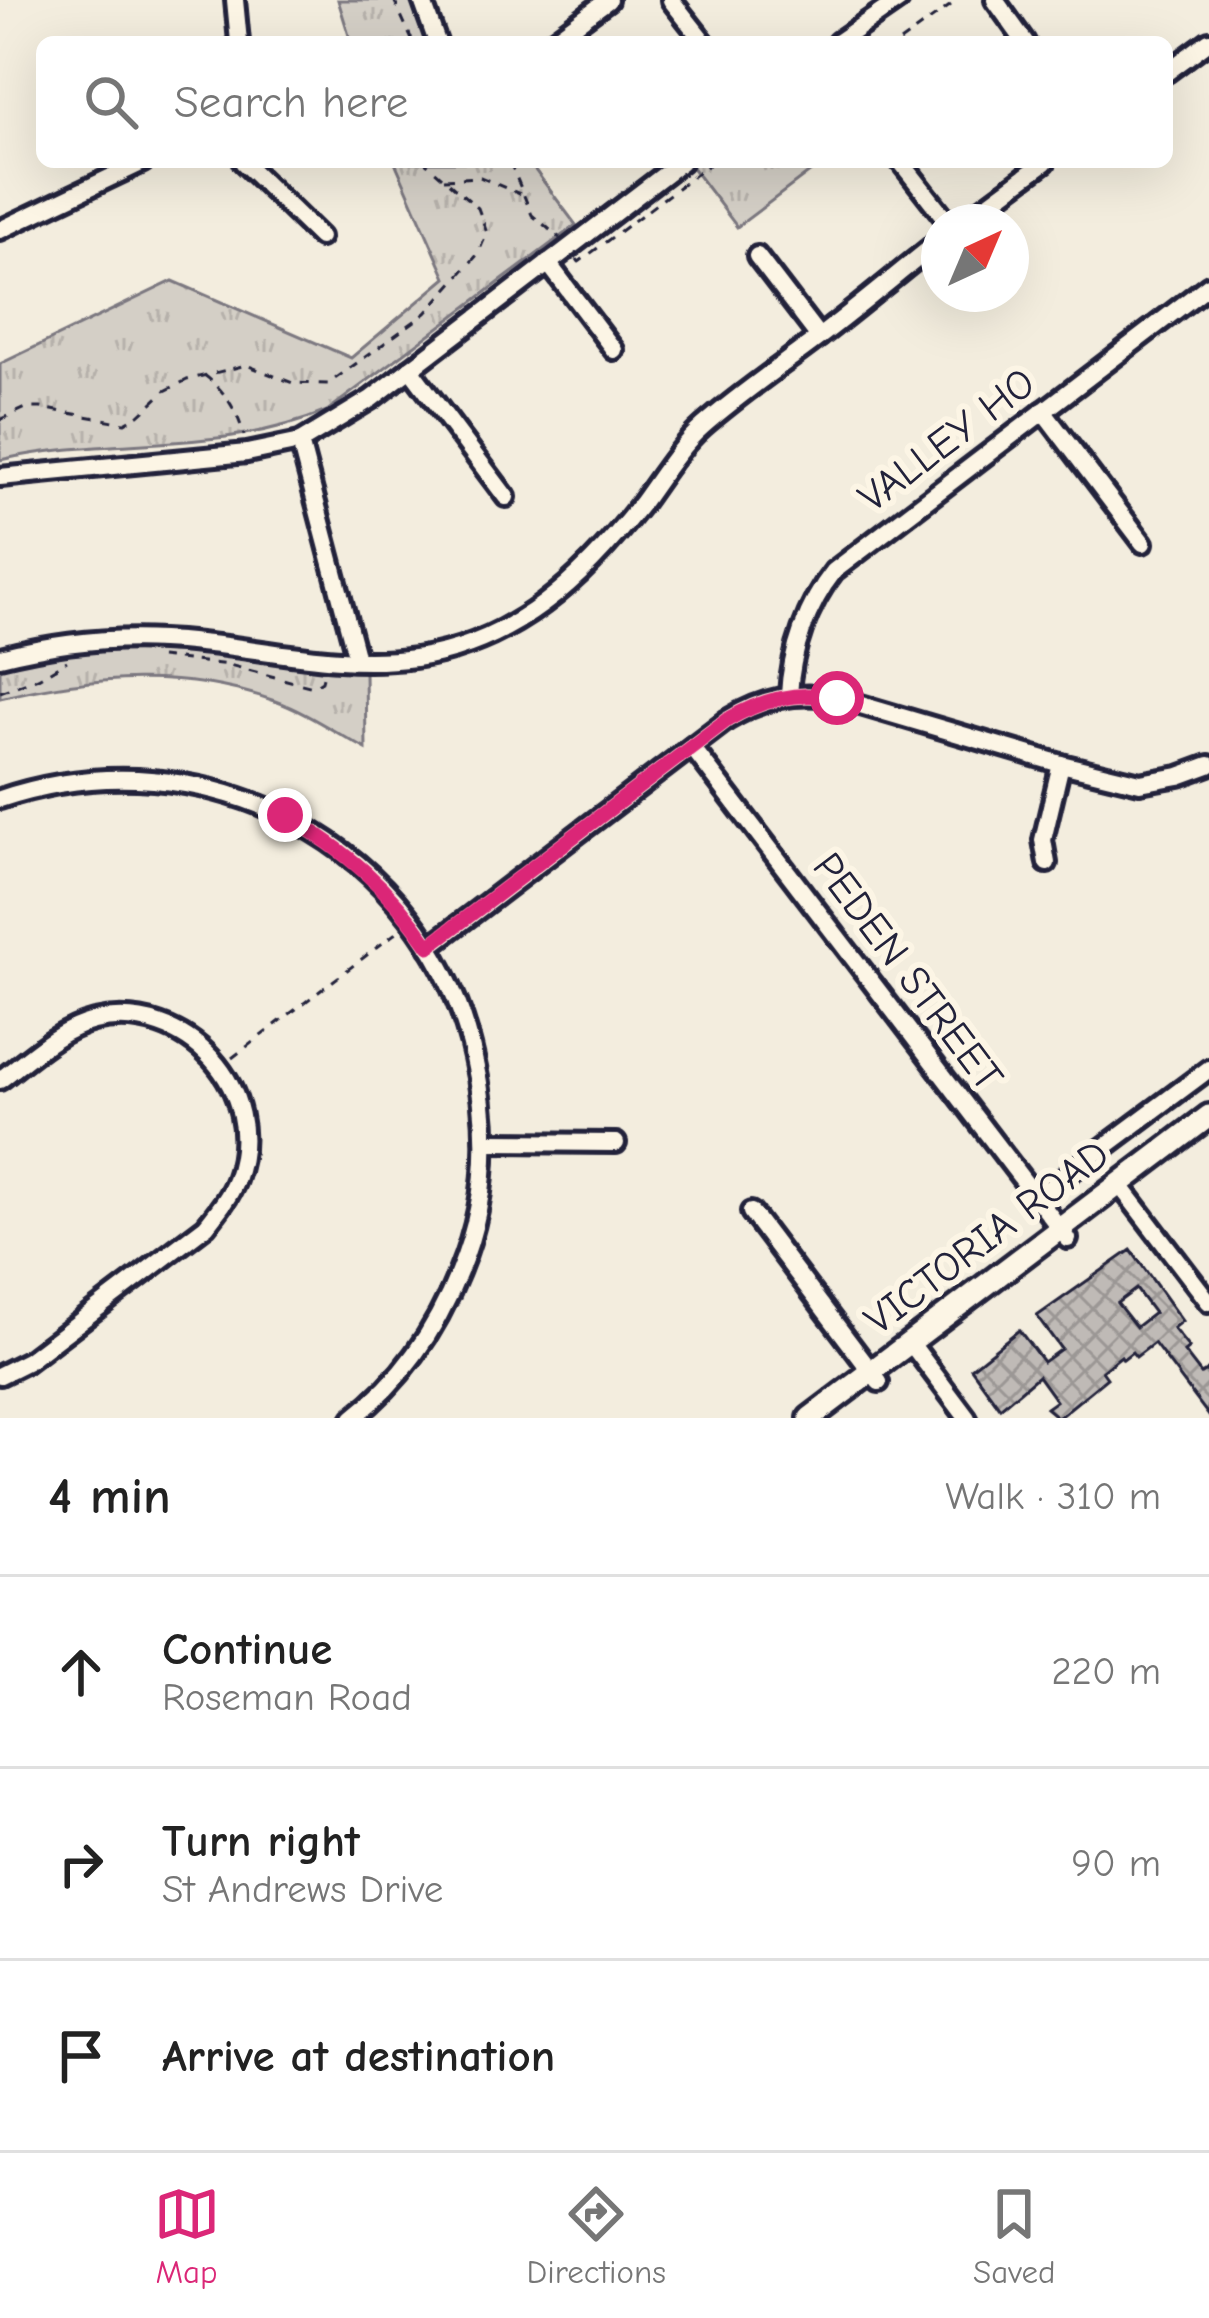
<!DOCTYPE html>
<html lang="en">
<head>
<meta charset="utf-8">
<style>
  body { margin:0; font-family:"Comic Neue",sans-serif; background:#f2f2f2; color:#222 }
  .compass { position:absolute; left:921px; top:204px; width:108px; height:108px; border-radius:50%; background:#fff; box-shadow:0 12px 48px #0002; rotate:44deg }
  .stop { position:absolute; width:36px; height:36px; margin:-27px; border:9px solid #db2777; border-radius:50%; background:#fff }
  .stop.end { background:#db2777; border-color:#fff; box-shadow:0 3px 12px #0008 }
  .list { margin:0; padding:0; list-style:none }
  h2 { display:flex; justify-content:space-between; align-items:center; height:156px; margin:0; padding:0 48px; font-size:51px }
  h2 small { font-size:39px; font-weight:400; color:#767676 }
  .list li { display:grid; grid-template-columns:78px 1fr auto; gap:36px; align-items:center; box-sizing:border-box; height:192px; padding:0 48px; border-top:3px solid #e0e0e0 }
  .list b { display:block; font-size:45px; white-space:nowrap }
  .list p { margin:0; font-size:39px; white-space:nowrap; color:#767676 }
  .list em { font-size:39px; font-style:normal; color:#767676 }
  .icon { flex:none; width:66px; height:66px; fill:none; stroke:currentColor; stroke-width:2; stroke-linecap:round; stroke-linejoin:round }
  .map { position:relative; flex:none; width:1209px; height:1418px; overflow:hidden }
  .search { position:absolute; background:#fff; box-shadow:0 12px 48px #0002; left:36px; right:36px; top:36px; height:132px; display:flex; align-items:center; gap:30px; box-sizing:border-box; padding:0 42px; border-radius:18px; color:#767676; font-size:45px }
  .sheet { height:732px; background:#fff }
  nav { display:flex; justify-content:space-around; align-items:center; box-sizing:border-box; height:168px; border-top:3px solid #e0e0e0; background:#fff; font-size:33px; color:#767676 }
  nav a { display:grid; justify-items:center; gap:6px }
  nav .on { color:#db2777 }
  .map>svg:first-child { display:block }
</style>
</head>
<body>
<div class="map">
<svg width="1209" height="1418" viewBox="0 0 1209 1418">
  <defs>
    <pattern id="park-tufts" width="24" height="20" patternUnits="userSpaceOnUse" patternTransform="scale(3)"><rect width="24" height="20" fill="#d4cfc6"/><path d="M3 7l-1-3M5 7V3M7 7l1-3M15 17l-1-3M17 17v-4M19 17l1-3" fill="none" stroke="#b6b1ab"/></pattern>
    <pattern id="building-cross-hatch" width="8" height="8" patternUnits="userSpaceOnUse" patternTransform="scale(3)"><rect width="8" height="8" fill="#bfbab6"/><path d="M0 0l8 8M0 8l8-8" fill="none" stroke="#9b9795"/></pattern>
  </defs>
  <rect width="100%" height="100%" fill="#f3edde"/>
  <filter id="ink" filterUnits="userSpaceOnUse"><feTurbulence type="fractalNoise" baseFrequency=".00833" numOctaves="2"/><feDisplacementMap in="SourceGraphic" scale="24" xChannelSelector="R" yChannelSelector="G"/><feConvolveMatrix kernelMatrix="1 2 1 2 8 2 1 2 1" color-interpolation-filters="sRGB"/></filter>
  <g filter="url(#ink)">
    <g fill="url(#park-tufts)" stroke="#7b7880" stroke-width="3">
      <polygon points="338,0 412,0 428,42 351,42"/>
      <path d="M395 162H529L576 225 327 411C223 455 108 435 0 460V364L173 281 351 358 446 278Z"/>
      <polygon points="696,162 823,162 737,227 691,166"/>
      <path d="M91 649 194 651 365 671 366 749C336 733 306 712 275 701 185 669 91 676 0 698V667Z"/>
    </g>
    <path fill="url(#building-cross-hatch)" stroke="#22223b" stroke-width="3" fill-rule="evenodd" d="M1131 1250 1182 1321 1173 1328 1189 1348 1184 1352 1201 1374 1209 1369V1416L1154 1343 1136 1357 1132 1352 1123 1359 1121 1356 1102 1371 1107 1378 1058 1418 1046 1408 1056 1401 1038 1376 1000 1408 971 1368 1019 1330 1043 1362 1061 1349 1037 1316ZM1136 1289 1154 1313 1136 1327 1117 1303Z"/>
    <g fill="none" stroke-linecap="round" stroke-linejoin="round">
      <g stroke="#22223b" stroke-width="26">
        <g id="minor">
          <polyline points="235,0 239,42"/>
          <polyline points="422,0 437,42"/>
          <polyline points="671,0 704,42"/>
          <polyline points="995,0 1025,42"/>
          <polyline points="551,42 608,0"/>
          <polyline points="838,42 899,0"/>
          <polyline points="1167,72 1209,41"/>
          <polyline points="243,162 320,237"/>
          <polyline points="901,162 948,222"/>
          <polyline points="964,222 1045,162"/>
          <polyline points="0,230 143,162"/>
          <polyline points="757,256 819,337"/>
          <polyline points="548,263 614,350"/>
          <polyline points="410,369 506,497"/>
          <polyline points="1043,411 1143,543"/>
          <polyline points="300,442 357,659"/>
          <polyline points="0,477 247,453 300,442 371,399 681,162"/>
          <path d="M0 657C52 644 108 637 162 640 246 643 330 670 415 658 514 644 583 579 641 504 660 478 679 447 703 426 737 396 775 370 811 343 855 310 896 275 939 241"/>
          <path d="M789 695C791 652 807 605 834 571L1209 285"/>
          <polyline points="692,747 1068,1239"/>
          <path d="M0 799C204 730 427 843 474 1058 491 1131 488 1202 459 1272 436 1330 402 1380 353 1418"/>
          <polyline points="1047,863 1043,840 1061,764"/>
          <path d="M429 947 727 720C763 698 796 691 837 698L1061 764 1140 783 1179 776 1209 765"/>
          <path d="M0 1080C29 1058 58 1030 94 1021 186 1000 269 1090 236 1180 229 1198 217 1212 206 1226L28 1361 0 1375"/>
          <polyline points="487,1142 616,1143"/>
          <polyline points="1119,1184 1209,1302"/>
          <polyline points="1036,1198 1209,1069"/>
          <polyline points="751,1212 879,1382"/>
          <polyline points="910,1342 967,1418"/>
        </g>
      </g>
      <g stroke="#22223b" stroke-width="30">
        <polyline id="major" points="810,1418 1209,1116"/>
      </g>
      <g stroke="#22223b" stroke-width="3" stroke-dasharray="9 9" stroke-linecap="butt">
        <polyline points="394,0 413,42"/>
        <polyline points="900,42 958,0"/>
        <polyline points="510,162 532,215 560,238"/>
        <polyline points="444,179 480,177 520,194"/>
        <polyline points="577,259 579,262 712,162"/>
        <path d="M204 375C224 389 238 412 244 436"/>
        <polyline points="0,420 26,408 41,408 125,423 139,415 165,391 187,380 246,365 293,383 328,384 426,313 478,254 487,233 478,208 425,162"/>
        <polyline points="160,657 229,665 313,687 322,681 324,673"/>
        <polyline points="0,692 38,678 67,661"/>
        <polyline points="232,1058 401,929"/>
      </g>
      <use href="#minor" stroke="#fcf5e5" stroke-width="16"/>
      <use href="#major" stroke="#fcf5e5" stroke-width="21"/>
    </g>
  </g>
  <g fill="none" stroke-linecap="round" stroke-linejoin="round" filter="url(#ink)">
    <path stroke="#db2777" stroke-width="15" d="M285 815C347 851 388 887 429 946L727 720C763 699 795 691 837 698"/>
  </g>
  <g text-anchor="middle" stroke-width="12" stroke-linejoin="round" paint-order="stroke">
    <g font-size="42" fill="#22223b" stroke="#fcf5e5">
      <text transform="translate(946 439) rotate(-37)" y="15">VALLEY HO</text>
      <text transform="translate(909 971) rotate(53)" y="15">PEDEN STREET</text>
      <text transform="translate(986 1236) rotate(-37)" y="15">VICTORIA ROAD</text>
    </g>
  </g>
</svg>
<svg class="compass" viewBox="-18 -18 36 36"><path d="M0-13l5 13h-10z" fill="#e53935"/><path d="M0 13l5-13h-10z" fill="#767676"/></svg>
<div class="stop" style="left:837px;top:698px"></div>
<div class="stop end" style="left:285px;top:815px"></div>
<div class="search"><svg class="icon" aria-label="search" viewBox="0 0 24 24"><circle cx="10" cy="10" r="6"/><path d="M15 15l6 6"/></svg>Search here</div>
</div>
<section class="sheet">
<h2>4 min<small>Walk · 310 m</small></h2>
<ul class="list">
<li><svg class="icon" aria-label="ahead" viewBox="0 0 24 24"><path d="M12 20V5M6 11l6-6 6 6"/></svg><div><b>Continue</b><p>Roseman Road</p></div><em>220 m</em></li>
<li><svg class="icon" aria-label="right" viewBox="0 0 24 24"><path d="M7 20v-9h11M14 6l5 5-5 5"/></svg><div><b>Turn right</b><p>St Andrews Drive</p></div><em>90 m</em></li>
<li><svg class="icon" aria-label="arrive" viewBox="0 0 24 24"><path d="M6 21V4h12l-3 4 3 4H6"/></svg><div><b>Arrive at destination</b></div></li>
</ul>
</section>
<nav>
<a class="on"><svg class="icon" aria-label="map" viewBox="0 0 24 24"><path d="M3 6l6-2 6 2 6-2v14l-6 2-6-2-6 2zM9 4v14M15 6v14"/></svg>Map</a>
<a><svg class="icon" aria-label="directions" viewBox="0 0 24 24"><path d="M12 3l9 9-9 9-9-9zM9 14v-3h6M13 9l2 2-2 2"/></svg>Directions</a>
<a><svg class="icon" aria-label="saved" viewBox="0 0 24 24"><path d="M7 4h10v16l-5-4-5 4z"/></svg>Saved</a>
</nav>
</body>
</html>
